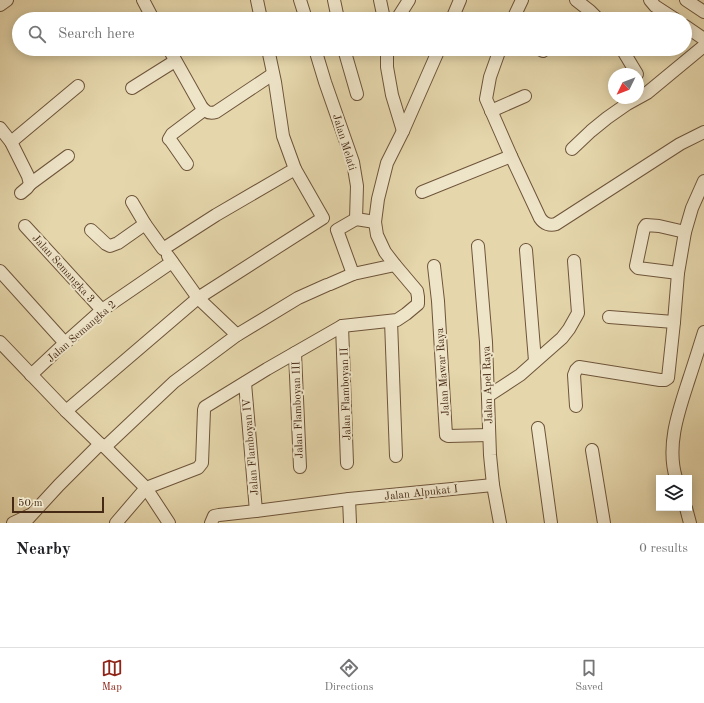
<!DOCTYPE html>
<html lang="en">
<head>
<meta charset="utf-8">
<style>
  body { margin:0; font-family:"Old Standard TT",serif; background:#f2f2f2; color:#202124 }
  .controls { position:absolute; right:12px; bottom:12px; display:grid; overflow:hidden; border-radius:0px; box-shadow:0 2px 10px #0003 }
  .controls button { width:36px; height:36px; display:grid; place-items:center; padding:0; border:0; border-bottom:1px solid #e0e0e0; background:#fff; color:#202124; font:20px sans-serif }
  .compass { position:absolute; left:608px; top:68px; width:36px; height:36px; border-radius:50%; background:#fff; box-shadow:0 2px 10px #0003; rotate:227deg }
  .scale { position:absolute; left:12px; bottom:10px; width:92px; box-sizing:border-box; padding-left:4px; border:2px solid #462914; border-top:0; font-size:11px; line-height:14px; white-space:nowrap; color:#462914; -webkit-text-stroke:3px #eee4c8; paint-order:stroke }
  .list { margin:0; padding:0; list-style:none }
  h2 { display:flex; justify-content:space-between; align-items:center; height:52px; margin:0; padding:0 16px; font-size:17px }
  h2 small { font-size:13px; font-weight:400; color:#757577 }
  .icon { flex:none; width:22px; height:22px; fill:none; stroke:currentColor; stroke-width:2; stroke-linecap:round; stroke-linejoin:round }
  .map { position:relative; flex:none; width:704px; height:523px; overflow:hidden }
  .search { position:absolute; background:#fff; box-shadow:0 2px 10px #0003; left:12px; right:12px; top:12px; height:44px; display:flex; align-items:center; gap:10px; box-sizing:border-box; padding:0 14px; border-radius:22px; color:#757577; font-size:15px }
  .sheet { height:124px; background:#fff }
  nav { display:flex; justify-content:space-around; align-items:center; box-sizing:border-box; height:56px; border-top:1px solid #e0e0e0; background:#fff; font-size:11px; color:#757577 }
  nav a { display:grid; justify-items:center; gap:2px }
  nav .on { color:#8f2418 }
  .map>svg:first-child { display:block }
</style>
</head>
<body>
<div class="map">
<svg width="704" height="523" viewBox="0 0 704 523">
  <rect width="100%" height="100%" fill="#e5d6ab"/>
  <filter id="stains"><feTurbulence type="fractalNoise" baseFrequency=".005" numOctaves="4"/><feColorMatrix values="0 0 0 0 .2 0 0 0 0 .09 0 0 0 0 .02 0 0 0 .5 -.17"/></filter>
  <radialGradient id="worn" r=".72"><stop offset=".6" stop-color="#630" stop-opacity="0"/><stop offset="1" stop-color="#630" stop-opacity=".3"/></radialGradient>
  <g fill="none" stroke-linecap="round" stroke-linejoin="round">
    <g stroke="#6e543a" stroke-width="14">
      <g id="minor">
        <polyline points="143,0 153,19"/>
        <polyline points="257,0 261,19"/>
        <polyline points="300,0 306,19"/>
        <polyline points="334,0 338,19"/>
        <polyline points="380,0 384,19"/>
        <polyline points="576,0 590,11 598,19"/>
        <polyline points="650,0 655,6 675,19"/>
        <polyline points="686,0 704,12"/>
        <polyline points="0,5 7,0"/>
        <polyline points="397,19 409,0"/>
        <polyline points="452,19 460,0"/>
        <polyline points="513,19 522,0"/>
        <polyline points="685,26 704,39"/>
        <path d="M169 49 201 106C205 112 209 114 216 112L273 74"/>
        <polyline points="315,49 325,82 353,162 357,186 356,219 375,222"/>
        <polyline points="344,49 357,94"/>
        <polyline points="387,49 387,67 392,95 403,131"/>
        <path d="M500 49 490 77 486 99 511 156 540 218C544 224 550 226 556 224L680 144 704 132"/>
        <polyline points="539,49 543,51"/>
        <polyline points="622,49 637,74"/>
        <polyline points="132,88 175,61"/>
        <polyline points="491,111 525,96"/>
        <polyline points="0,128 11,142 28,176 30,184 27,188 21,193"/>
        <polyline points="11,142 78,86"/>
        <polyline points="572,149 591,131 607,118 627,104 647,93 704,46"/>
        <polyline points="187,164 171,141 169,139 172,134 204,110"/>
        <polyline points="30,184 68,156"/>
        <polyline points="422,192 511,156"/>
        <polyline points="132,202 145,224 163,249 216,215 295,169 283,136 275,82 268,49"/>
        <polyline points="25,226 102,310"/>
        <polyline points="91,230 106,244 110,246 118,243 145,224"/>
        <polyline points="478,246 486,342 490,455 493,485 500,523"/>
        <polyline points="526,250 535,361"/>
        <polyline points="168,256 198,298 237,335"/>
        <polyline points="434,266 438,301 446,435 448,436 489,435"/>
        <polyline points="0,271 65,343"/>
        <polyline points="678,273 638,268 636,266 644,228 646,225 659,226 685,232"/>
        <polyline points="353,274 337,230 356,219"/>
        <polyline points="330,284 353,274 395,265"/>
        <polyline points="609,317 674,322"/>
        <polyline points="391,321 396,456"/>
        <polyline points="342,326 347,463"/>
        <polyline points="0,342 66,411 100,444 105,447 146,488 169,523"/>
        <polyline points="295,353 300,467"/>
        <polyline points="31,375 65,343 102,310 172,262"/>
        <polyline points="245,383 256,511"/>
        <polyline points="488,396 520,375 562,338 569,329 578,313 574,261"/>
        <polyline points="576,406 574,375 576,370 579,367 660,380 665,380 668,378 674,322 678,273 685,232 692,208 704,181"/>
        <polyline points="66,411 198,298 323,218 295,169"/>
        <polyline points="538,428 551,523"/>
        <polyline points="105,447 174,382 237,335 298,298 327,285"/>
        <polyline points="592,450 604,523"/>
        <path d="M676 478C666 445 679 410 689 379 694 364 699 348 704 332"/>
        <polyline points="349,499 350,523"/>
        <polyline points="686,508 690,523"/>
        <polyline points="13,523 30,515"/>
        <polyline points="24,523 59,485 100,444"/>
        <polyline points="116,523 146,488 198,468 202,463 204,410 205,407 267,369 342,326 397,320 406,314 418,304 418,297 417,291 395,265 385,252 377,235 375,222 378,199 387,163 403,131 439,49"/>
        <polyline points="211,523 214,516 219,515 256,511 349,499 493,485"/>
      </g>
    </g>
    <use href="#minor" stroke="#eee4c8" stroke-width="12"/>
  </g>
  <g text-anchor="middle" stroke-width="4" stroke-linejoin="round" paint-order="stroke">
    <g font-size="11" fill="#462914" stroke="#eee4c8">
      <text transform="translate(345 142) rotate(73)" y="4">Jalan Melati</text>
      <text transform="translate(64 268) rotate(48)" y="4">Jalan Semangka 3</text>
      <text transform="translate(81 331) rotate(-41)" y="4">Jalan Semangka 2</text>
      <text transform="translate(442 372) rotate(-94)" y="4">Jalan Mawar Raya</text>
      <text transform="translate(487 385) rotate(-92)" y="4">Jalan Apel Raya</text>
      <text transform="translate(345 394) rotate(-92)" y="4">Jalan Flamboyan II</text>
      <text transform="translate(297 410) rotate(-92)" y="4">Jalan Flamboyan III</text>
      <text transform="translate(250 447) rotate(-95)" y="4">Jalan Flamboyan IV</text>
      <text transform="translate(421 492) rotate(-6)" y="4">Jalan Alpukat I</text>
    </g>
  </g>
  <rect width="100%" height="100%" filter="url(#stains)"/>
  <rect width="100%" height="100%" fill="url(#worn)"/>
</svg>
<div class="controls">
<button><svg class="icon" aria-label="layers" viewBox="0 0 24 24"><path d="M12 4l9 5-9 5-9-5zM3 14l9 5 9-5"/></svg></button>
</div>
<svg class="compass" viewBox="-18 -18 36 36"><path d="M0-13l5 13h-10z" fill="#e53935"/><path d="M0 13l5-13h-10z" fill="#757577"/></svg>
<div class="scale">50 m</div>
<div class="search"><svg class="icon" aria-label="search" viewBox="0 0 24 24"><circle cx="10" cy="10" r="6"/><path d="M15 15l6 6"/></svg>Search here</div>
</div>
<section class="sheet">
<h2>Nearby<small>0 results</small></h2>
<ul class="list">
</ul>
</section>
<nav>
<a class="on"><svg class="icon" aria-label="map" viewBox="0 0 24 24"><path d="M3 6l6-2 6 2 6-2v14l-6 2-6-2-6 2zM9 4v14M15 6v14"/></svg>Map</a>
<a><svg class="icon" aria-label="directions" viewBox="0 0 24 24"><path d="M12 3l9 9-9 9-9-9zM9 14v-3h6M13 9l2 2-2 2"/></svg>Directions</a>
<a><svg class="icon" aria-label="saved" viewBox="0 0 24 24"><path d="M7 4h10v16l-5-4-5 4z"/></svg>Saved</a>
</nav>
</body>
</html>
